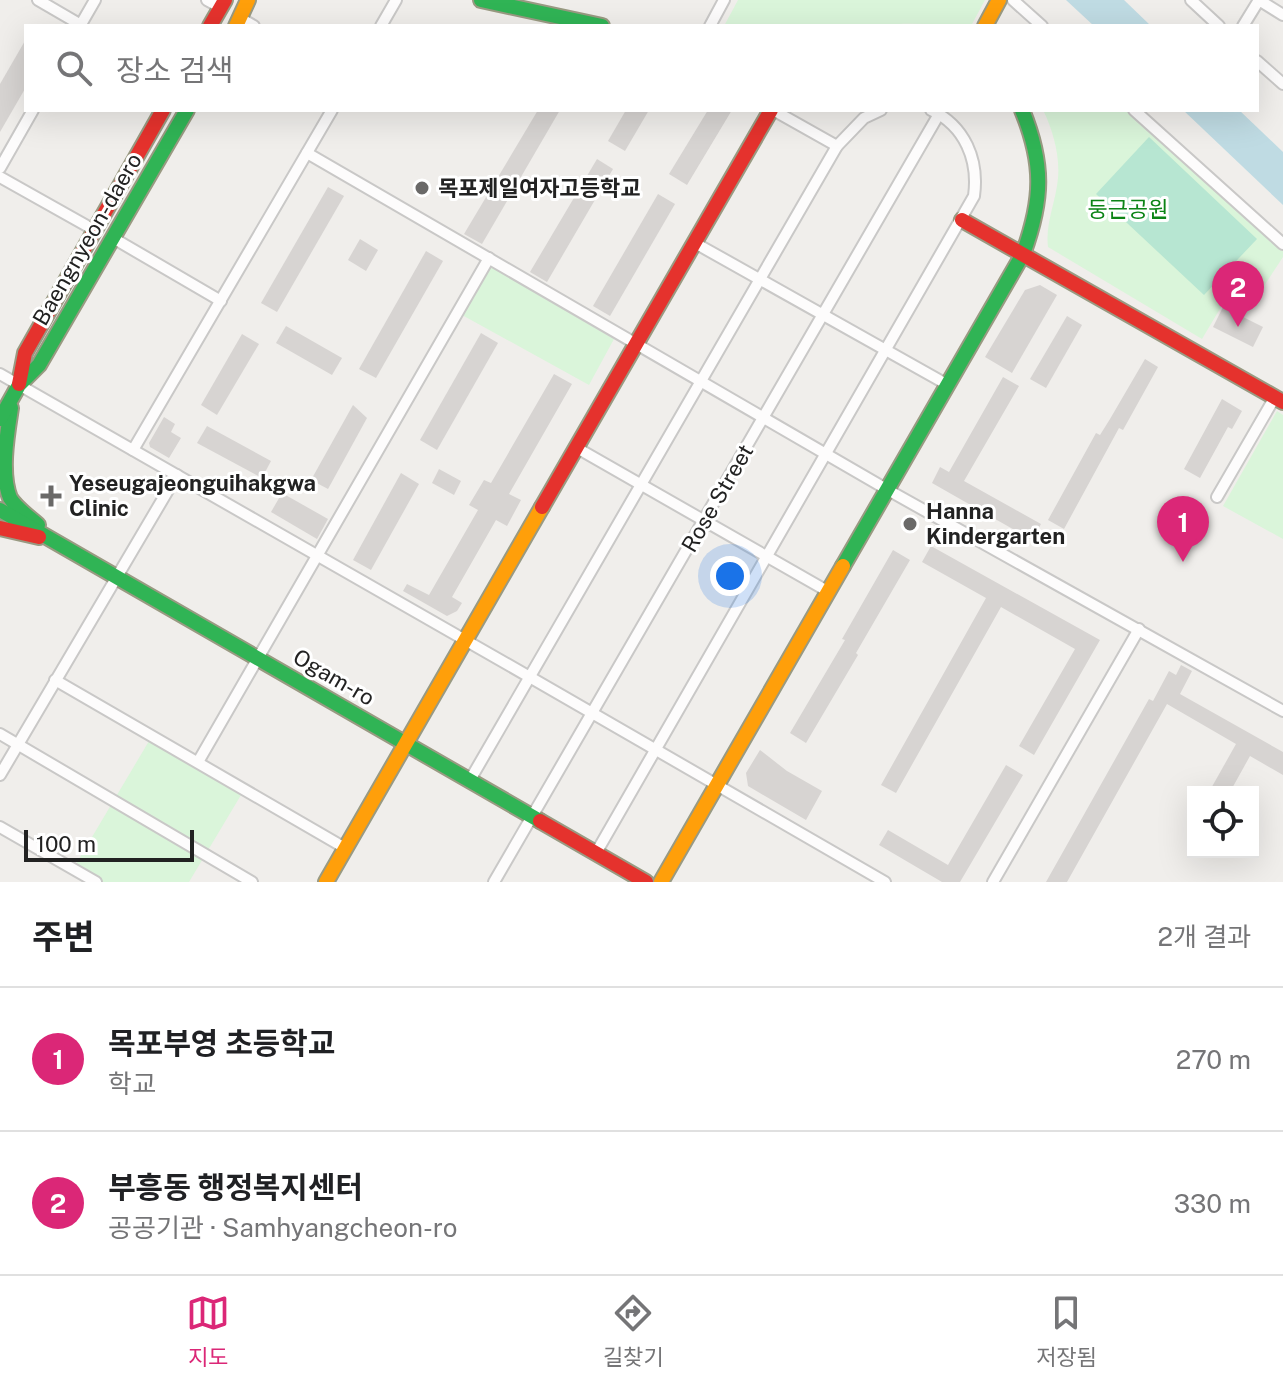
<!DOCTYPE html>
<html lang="ko">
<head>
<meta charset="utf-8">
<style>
  body { margin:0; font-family:"Public Sans","Noto Sans KR",sans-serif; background:#f2f2f2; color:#202124 }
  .controls { position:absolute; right:24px; bottom:24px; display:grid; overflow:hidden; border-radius:0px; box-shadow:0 8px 32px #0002 }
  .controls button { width:72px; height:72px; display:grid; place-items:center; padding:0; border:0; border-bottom:2px solid #e0e0e0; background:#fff; color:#202124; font:40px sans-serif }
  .scale { position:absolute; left:24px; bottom:20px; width:170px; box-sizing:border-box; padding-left:8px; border:4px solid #222; border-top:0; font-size:22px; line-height:28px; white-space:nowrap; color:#222; -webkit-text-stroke:6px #fff; paint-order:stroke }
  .you { position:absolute; left:730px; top:576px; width:28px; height:28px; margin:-20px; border:6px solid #fff; border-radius:50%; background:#1a73e8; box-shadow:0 0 0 12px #1a73e833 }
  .badge { display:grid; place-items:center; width:52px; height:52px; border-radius:50%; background:#db2777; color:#fff; font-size:26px; font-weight:700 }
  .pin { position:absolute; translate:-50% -66px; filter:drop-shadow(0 2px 4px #0008) }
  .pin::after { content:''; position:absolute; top:42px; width:28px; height:24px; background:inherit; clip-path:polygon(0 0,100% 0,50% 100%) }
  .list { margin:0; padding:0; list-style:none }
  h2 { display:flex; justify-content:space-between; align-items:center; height:104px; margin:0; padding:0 32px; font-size:34px }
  h2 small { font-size:26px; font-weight:400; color:#757577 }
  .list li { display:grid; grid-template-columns:52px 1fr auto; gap:24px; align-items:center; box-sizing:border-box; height:144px; padding:0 32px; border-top:2px solid #e0e0e0 }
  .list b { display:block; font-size:30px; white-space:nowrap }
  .list p { margin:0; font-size:26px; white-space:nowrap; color:#757577 }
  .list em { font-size:26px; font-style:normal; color:#757577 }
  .icon { flex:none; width:44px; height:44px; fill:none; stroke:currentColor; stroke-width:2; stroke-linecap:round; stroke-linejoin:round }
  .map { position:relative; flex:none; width:1283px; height:882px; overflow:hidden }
  .search { position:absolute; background:#fff; box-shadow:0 8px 32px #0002; left:24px; right:24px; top:24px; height:88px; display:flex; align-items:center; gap:20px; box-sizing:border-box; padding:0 28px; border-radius:0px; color:#757577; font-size:30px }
  .sheet { height:392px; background:#fff }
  nav { display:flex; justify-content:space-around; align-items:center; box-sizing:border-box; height:112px; border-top:2px solid #e0e0e0; background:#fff; font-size:22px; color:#757577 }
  nav a { display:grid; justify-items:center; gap:4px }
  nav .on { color:#db2777 }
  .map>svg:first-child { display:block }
</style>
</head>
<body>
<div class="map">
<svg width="1283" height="882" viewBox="0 0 1283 882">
  <rect width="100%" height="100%" fill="#f0eeeb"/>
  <g fill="#daf5da">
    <path d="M738 0H985L971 26C942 26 909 21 882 26H724Z"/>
    <path d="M1043 110H1129L1283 250V257L1247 312 1224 302 1202 339 1048 247C1045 223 1056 202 1058 178 1060 156 1053 130 1043 110Z"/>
    <polygon points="492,267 614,339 589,385 462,315 484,271"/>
    <polygon points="1277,411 1283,415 1283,539 1223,506"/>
    <polygon points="152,736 244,790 189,882 96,882 73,869"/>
  </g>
  <polygon fill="#b7e6d2" points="1149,137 1257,239 1204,295 1096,194"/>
  <g fill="#bfdbe3">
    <polygon points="1066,0 1124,0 1151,26 1094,26"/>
    <polygon points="1183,110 1239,110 1283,152 1283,205"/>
  </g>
  <g fill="#d7d4d2">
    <polygon points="26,39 26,87 0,132 0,84"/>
    <polygon points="538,110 560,110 482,244 464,234"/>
    <polygon points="626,110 649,110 625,151 608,141"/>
    <polygon points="708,110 732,110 687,185 669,174"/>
    <polygon points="597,159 613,169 547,282 530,272"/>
    <polygon points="328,187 344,196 277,312 261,303"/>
    <polygon points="658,194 675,204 610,316 593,306"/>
    <polygon points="360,239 378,250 366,271 348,260"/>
    <polygon points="426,251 443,261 376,378 359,369"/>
    <polygon points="1040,285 1057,295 1012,373 985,357 1025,290"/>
    <polygon points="1223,307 1263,327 1253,347 1213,327"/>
    <polygon points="1067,316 1082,325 1046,388 1030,379"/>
    <polygon points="286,326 342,358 332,375 276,343"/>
    <polygon points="481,333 498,343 437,450 420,440"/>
    <polygon points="242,334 259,344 217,415 201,405"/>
    <polygon points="1145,359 1158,367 1123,430 1119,428 1064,529 1048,520 1096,433 1100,435 1110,419"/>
    <polygon points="554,374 572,384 509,494 521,500 507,526 496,520 452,597 462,603 457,611 447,616 403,591 407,584 429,595 478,510 469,505 484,480 491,483"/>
    <polygon points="1003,377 1019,386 964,481 1041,524 1032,540 932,483 940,467 949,472"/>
    <polygon points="1222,399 1242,411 1232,429 1228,427 1200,478 1184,469"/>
    <polygon points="353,405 367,418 328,489 311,480"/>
    <polygon points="164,417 175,424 171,432 181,438 169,458 150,447 149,443"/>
    <polygon points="207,426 271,461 262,478 197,443"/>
    <polygon points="439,469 461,481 454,495 432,483"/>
    <polygon points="401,473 419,484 371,570 353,560"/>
    <polygon points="282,493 328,519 317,539 271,512"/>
    <polygon points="931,546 1100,640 1034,755 1019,746 1075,649 1001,607 896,793 881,785 986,598 922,562"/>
    <polygon points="893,550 910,560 856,653 858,655 806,743 790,733 845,640 842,639"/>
    <polygon points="1181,665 1192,671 1180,694 1283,752 1283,775 1250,756 1230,792 1209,792 1236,744 1167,704 1067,882 1046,882 1149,699 1153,701 1169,671 1176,675"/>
    <polygon points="760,750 787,771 822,791 806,820 748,786 746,773"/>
    <polygon points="1006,765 1023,775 960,882 942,882 879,845 888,830 948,865"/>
  </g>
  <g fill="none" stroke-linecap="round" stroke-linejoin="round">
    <g stroke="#c9c8c7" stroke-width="14">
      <g id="street">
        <polyline points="38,0 81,25"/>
        <polyline points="207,0 220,7"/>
        <polyline points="1013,0 1042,26"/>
        <polyline points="1191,0 1219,26"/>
        <polyline points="240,18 254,26"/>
        <polyline points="80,26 95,0"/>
        <polyline points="381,26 396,0"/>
        <polyline points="710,26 724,0"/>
        <polyline points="1243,26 1259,0 1283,15"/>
        <polyline points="1257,61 1283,84"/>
        <polyline points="773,110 837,146"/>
        <polyline points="1134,110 1283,244"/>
        <polyline points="307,153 888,490 1283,711"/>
        <polyline points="0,168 33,110"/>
        <polyline points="0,177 96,231"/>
        <polyline points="113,238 221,301"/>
        <polyline points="695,243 948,385"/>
        <path d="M0 374C295 543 591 711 885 882"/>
        <polyline points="577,448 829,592"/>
        <polyline points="133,450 332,110"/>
        <polyline points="1217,497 1275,397"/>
        <polyline points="55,680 345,848"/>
        <polyline points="0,734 252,882"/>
        <polyline points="198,762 489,258"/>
        <polyline points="0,775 177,475"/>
        <polyline points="470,780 837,146 864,118 881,110"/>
        <polyline points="0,827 96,882"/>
        <path d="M596 853 974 196C979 160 965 126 931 110"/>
        <polyline points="494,882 939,114"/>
        <polyline points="993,882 1139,629"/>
      </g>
    </g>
    <g stroke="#999a82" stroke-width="18">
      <g id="fast">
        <polyline points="481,0 602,26"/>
        <path d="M11 408C7 434 0 473 10 498 16 508 29 517 38 525"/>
        <polyline points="0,419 19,385 39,365 187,110"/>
        <polyline points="0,510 540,821"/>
        <path d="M843 566 1023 254C1043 199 1044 164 1022 110"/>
      </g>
    </g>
    <g stroke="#999a82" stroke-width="18">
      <g id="slow">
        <polyline points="236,26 248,0"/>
        <polyline points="985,26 999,0"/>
        <polyline points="326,882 542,507"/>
        <polyline points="661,882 843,566"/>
      </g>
    </g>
    <g stroke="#999a82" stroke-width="18">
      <g id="jam">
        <polyline points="210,26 225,0"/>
        <polyline points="962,220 1283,402"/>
        <polyline points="19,384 25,353 163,110"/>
        <polyline points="542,507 771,110"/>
        <polyline points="0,528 39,537"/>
        <polyline points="540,821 646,882"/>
      </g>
    </g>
    <use href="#street" stroke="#fdfcfc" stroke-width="10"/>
    <use href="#fast" stroke="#30b455" stroke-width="14"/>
    <use href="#slow" stroke="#ff9f0a" stroke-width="14"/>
    <use href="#jam" stroke="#e5322d" stroke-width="14"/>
  </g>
  <g fill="#6a6968" stroke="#fff" stroke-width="3">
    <circle cx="422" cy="188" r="8"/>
    <path d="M47 484h8v8h8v8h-8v8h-8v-8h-8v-8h8z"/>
    <circle cx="910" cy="524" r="8"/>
  </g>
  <g text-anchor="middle" stroke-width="6" stroke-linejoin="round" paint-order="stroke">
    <g font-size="22" font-weight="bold" fill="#222" stroke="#fff" text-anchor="start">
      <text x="438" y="196">목포제일여자고등학교</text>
      <text x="69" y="491">Yeseugajeonguihakgwa<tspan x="69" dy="25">Clinic</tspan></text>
      <text x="926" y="519">Hanna<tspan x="926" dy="25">Kindergarten</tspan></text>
    </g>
    <g font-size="22" fill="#0c8416" stroke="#fff">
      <text x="1128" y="217">둥근공원</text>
    </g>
    <g font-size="22" fill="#222" stroke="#fff">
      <text transform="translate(87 239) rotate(-60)" y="8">Baengnyeon-daero</text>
      <text transform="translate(717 498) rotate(-60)" y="8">Rose Street</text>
      <text transform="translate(334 677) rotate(30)" y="8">Ogam-ro</text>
    </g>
  </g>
</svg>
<div class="controls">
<button><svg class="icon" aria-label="locate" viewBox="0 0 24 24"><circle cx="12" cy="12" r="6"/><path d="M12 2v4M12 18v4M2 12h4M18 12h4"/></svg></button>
</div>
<div class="scale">100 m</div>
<div class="you"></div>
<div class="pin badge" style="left:1183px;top:562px">1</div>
<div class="pin badge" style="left:1238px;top:327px">2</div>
<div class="search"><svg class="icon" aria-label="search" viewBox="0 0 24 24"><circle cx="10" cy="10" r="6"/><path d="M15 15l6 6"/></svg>장소 검색</div>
</div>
<section class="sheet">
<h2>주변<small>2개 결과</small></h2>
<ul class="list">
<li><span class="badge">1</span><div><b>목포부영 초등학교</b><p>학교</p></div><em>270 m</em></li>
<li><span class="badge">2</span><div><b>부흥동 행정복지센터</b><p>공공기관 · Samhyangcheon-ro</p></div><em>330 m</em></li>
</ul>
</section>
<nav>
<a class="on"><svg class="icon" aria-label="map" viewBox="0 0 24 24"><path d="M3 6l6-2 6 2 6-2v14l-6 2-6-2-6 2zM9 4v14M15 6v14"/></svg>지도</a>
<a><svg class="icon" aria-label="directions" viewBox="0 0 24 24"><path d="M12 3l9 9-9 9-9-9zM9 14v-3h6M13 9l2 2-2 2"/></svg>길찾기</a>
<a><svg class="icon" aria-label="saved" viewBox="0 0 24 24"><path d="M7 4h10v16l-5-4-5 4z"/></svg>저장됨</a>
</nav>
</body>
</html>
